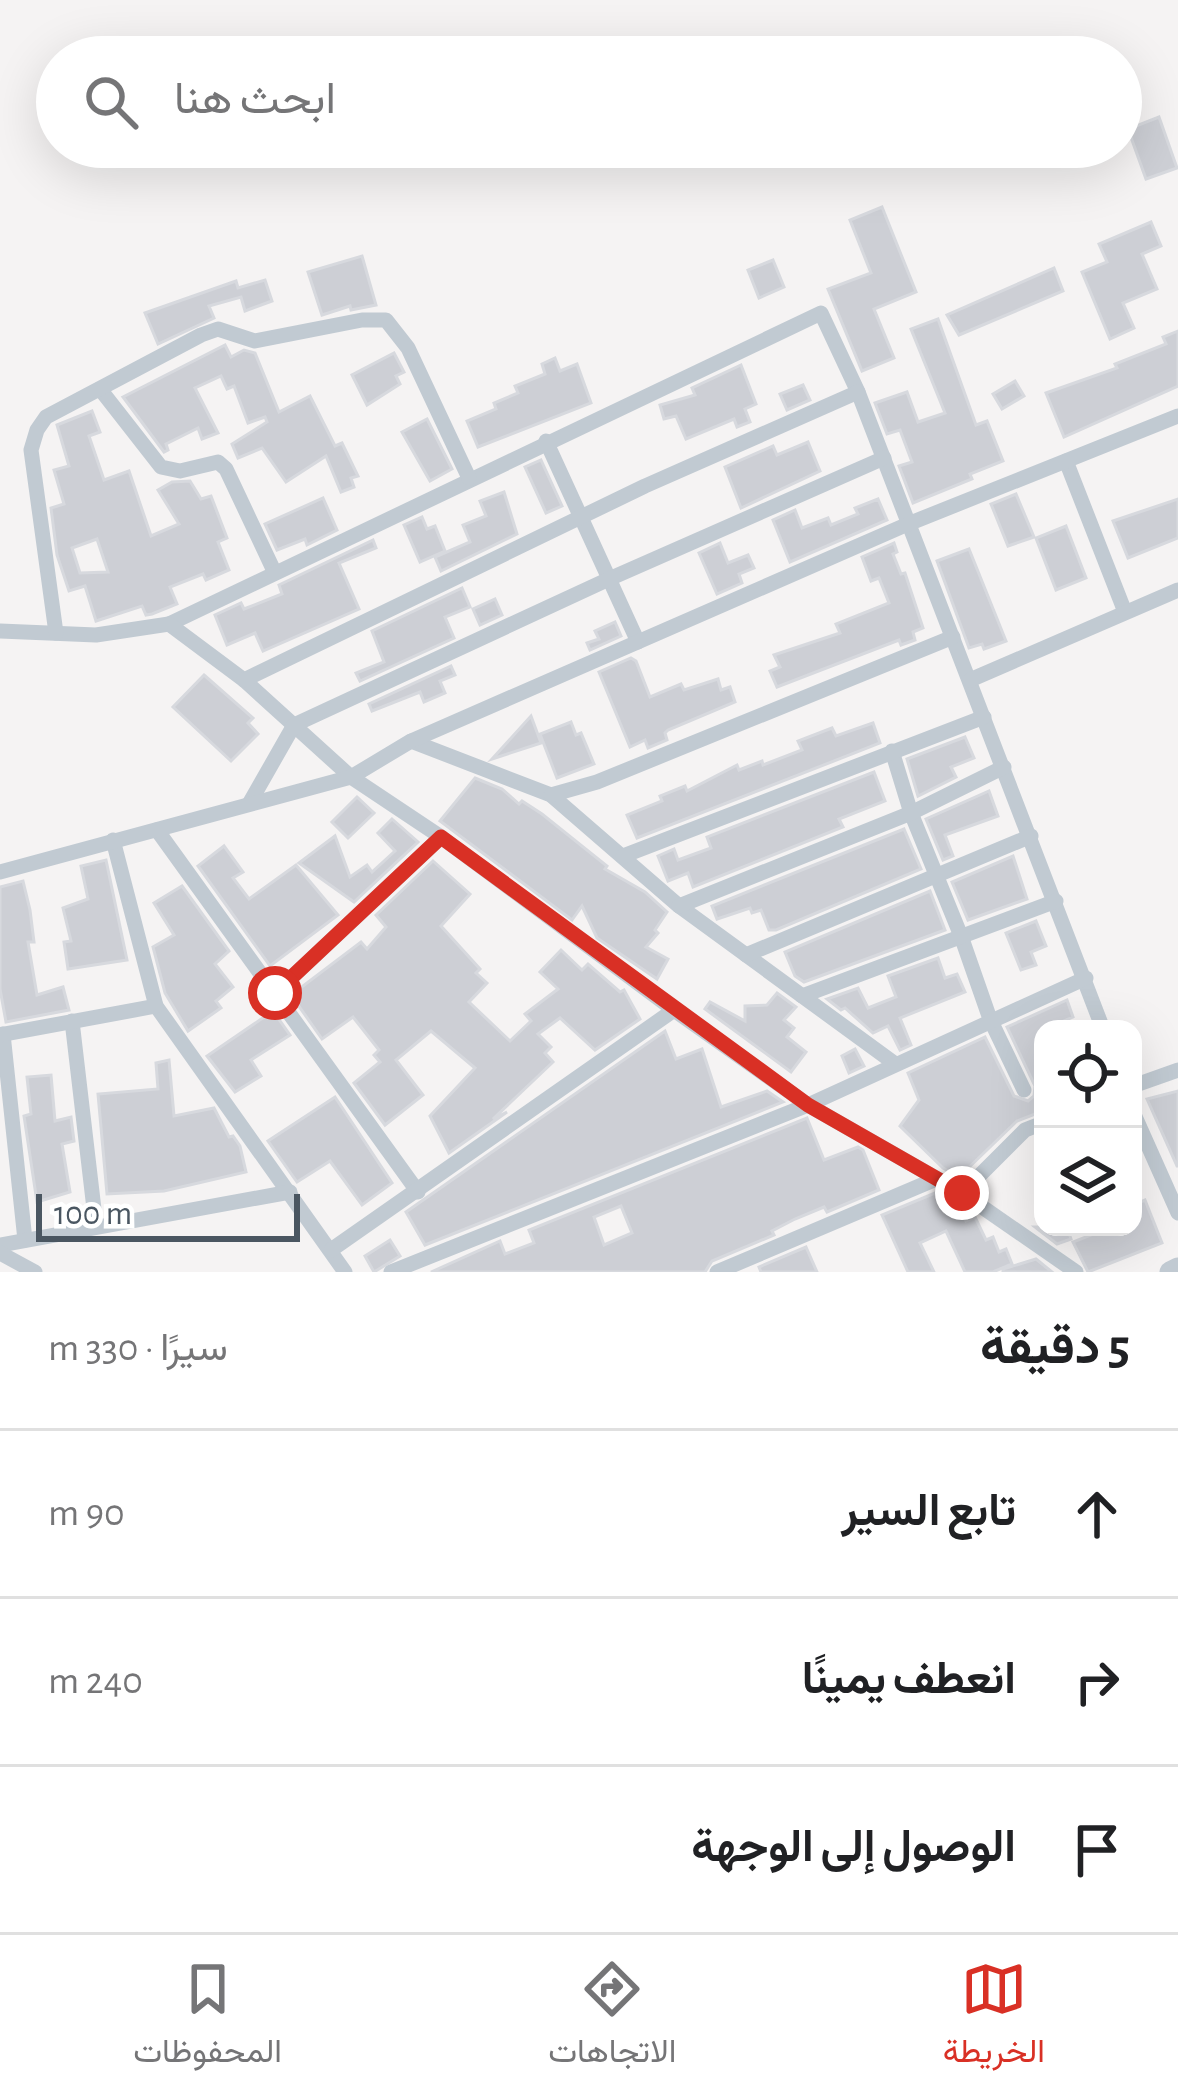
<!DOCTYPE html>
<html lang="ar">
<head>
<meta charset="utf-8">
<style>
  body { margin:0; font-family:"Alegreya Sans",Vazirmatn,sans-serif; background:#f6f6f6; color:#202124; direction:rtl }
  .controls { position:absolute; right:36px; bottom:36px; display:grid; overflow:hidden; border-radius:24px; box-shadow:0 12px 48px #0002 }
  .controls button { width:108px; height:108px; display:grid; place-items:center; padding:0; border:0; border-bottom:3px solid #e0e0e0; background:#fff; color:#202124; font:60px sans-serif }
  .scale { position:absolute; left:36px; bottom:30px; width:264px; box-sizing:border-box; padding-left:12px; border:6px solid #4a5661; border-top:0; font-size:33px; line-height:42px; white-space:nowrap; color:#4a5661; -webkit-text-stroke:9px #fff; paint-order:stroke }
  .stop { position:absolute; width:36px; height:36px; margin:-27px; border:9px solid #d93025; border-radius:50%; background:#fff }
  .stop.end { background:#d93025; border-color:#fff; box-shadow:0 3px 12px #0008 }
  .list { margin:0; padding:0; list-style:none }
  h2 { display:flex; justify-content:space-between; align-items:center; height:156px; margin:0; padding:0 48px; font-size:51px }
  h2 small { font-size:39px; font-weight:400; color:#757577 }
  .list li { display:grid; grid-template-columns:78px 1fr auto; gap:36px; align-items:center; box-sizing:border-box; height:168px; padding:0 48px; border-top:3px solid #e0e0e0 }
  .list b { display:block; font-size:45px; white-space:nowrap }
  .list em { font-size:39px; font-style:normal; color:#757577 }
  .icon { flex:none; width:66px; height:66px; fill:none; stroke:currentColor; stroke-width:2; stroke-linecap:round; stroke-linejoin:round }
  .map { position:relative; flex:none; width:1178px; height:1272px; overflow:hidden; direction:ltr }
  .search { position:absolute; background:#fff; box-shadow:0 12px 48px #0002; left:36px; right:36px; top:36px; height:132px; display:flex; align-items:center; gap:30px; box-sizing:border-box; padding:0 42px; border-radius:66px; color:#757577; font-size:45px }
  .sheet { height:660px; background:#fff }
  nav { display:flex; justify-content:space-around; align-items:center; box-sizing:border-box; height:168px; border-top:3px solid #e0e0e0; background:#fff; font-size:33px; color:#757577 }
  nav a { display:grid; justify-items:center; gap:6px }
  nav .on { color:#d93025 }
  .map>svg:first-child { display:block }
</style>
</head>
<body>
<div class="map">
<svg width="1178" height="1272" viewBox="0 0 1178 1272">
  <rect width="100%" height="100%" fill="#f5f3f3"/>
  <g fill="#cdcfd5" stroke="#d7d9de" stroke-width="3" fill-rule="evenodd">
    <polygon points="1159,117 1177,168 1146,179 1128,129"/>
    <polygon points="882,207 916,292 874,309 894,358 862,371 828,289 871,273 850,220"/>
    <polygon points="1151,222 1161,246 1142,254 1157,289 1123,303 1134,328 1110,339 1082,272 1107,262 1099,244"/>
    <polygon points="362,256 376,305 351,310 350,306 322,315 308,272"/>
    <polygon points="773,260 784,287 759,298 748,270"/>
    <polygon points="1054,268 1063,291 959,335 947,315"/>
    <polygon points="265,280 272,301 245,311 241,297 209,306 214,318 158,344 145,313 236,281 238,288"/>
    <polygon points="938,319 976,425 987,421 1003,461 970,474 972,479 913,503 899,466 912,462 900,430 887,434 875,403 907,392 918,422 945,413 911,329"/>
    <polygon points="1178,331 1178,386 1064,437 1046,393 1117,368 1115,364 1166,344 1163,337"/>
    <polygon points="225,345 231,357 244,350 255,353 279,412 310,396 335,446 342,443 358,476 351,478 354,487 341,492 326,456 286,482 262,448 238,458 232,444 267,422 265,417 248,423 234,386 227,389 221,376 195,388 218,433 202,439 198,428 166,444 168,450 164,452 123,397"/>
    <polygon points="394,353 404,372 396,376 400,384 367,405 352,375"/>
    <polygon points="555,358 560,371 577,364 591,403 478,447 467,421 496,409 494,403 518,393 515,386 545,374 542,364"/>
    <polygon points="741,365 756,404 745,409 750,422 737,427 734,419 686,439 676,416 664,419 660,405 695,395 692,388"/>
    <polygon points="1015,381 1024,396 1002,409 993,394"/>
    <polygon points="803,385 810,400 787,410 780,394"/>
    <path d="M92 411 100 432 89 436 104 480 129 471 151 536 179 524 158 490 172 482 190 481 201 499 211 496 227 538 218 542 229 570 206 580 203 574 170 587 177 604 152 614 146 615 142 606 96 621 85 586 69 591 57 555 51 508 64 504 54 470 69 466 57 425ZM97 539 108 572 80 573 72 548Z"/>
    <polygon points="427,419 452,469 430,481 402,432"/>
    <polygon points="808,442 820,471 741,508 725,467 773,446 777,455"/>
    <polygon points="541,460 562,506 546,513 525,467"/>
    <polygon points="504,492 517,534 441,571 435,557 470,542 463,525 486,516 480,501"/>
    <polygon points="1016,494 1034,537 1008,546 991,504"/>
    <polygon points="323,498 337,530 307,545 305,539 277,550 265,524"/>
    <polygon points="878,499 887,520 790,562 773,520 795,510 802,528 828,518 831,525 858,514 855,508"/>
    <polygon points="1178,499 1178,538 1128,558 1113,521"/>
    <polygon points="422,517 427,529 435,526 445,551 420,562 404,525"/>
    <polygon points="1066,526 1086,578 1056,590 1036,538"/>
    <polygon points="373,540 376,548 339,563 359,609 263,651 255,633 227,645 215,615 241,603 244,609 282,594 279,585"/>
    <polygon points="720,543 728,563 748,555 754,568 739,574 742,583 717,594 699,553"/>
    <polygon points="894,543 897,552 893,554 901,574 905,573 923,628 913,632 915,640 901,645 899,640 777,687 770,671 780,667 774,655 840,633 836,624 889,603 879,578 871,581 862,557"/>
    <polygon points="969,549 1006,641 984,649 982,644 969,648 937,561"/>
    <polygon points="462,588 470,607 445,617 454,638 360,681 356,673 384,662 372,631"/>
    <polygon points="495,599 502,615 480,625 473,609"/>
    <polygon points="615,622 621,636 590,650 587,643 599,639 595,631"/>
    <polygon points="631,658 636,661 650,697 681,684 684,690 718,679 721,690 730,687 735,702 668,730 665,733 667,740 648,748 645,740 630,747 599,672"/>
    <polygon points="451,666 455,675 440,681 445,693 424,702 420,692 372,711 369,704"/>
    <polygon points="204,675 253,718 248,723 258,734 231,761 173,707"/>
    <polygon points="531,716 541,743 492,759"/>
    <polygon points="571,722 576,735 581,733 594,764 557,778 540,734"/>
    <polygon points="873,723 880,743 637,838 627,815 662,801 660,796 685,786 687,791 737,765 739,770 762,761 763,765 802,750 798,741 832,728 836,736"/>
    <polygon points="965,737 974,758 951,767 956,777 918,796 907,759"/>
    <polygon points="874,772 885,801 839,819 843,827 693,887 688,873 668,881 658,856 674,849 678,860 711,848 707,837"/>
    <polygon points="475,778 502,789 519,804 522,801 542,814 607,866 605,869 645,892 667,912 655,930 658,933 646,947 668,959 657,979 597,938 582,906 572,920 440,821"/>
    <polygon points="989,791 998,816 945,835 953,856 943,860 926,819"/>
    <polygon points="357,797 374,813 348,838 332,822"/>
    <polygon points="392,819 418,842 354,902 299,863 335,836 350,877 367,865 372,872 395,851 378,833"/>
    <polygon points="904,829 921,869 776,930 769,930 761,910 752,913 750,908 717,919 712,906"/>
    <polygon points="224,846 243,872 233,878 249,899 296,865 338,915 270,966 198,866"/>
    <polygon points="1013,856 1027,899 968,920 952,882"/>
    <polygon points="106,860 127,960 68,969 64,942 71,941 63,908 88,899 81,866"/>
    <polygon points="433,861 470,894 441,926 480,969 476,973 487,983 469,1002 510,1041 531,1021 525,1014 558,989 540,972 561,950 582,970 588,964 620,992 624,990 640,1019 595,1050 560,1018 538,1034 551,1047 545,1053 553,1062 493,1119 507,1112 449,1153 430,1116 475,1068 431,1031 396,1060 423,1095 385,1125 354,1083 380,1062 374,1055 379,1050 353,1017 322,1039 291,995 361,942 367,949 386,927 376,915"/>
    <polygon points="23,881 30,910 34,942 28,942 37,995 63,987 69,1010 6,1022 0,989 0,887"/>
    <polygon points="182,886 229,951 215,964 233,987 216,1001 221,1008 188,1031 165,993 153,947 174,935 154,903"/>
    <polygon points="930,891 945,930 804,982 795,976 785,952"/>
    <polygon points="1036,921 1046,946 1031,952 1036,965 1021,970 1006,933"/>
    <polygon points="938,958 945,978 957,974 965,992 900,1018 911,1045 900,1050 888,1026 873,1033 845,1008 841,1010 827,999 858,988 868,1008 896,997 888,976"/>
    <polygon points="777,993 796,1007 784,1020 794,1028 787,1037 806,1052 791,1072 705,1009 710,1002 745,1021 745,1006 767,1005"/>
    <polygon points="1067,1000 1073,1017 1059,1023 1061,1029 1043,1029 1043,1111 1017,1121 959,1177 943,1168 900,1126 919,1100 908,1073 985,1037 1014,1096 1028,1101 1034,1096 1035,1086 1007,1027"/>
    <polygon points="273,1011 290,1035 251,1060 261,1076 235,1092 207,1056"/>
    <polygon points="665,1031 676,1059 702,1049 721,1107 767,1091 783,1102 425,1245 406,1212"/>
    <polygon points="855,1049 864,1066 849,1073 842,1056"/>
    <polygon points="169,1060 174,1116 214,1108 229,1137 233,1136 240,1146 246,1172 164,1191 107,1194 98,1094 158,1089 156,1063"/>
    <polygon points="51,1075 55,1121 71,1117 74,1141 62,1144 70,1192 37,1202 24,1116 31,1114 27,1077"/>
    <polygon points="1178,1091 1178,1166 1177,1166 1147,1099"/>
    <polygon points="335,1097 392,1183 362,1205 330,1161 297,1182 268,1141"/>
    <path d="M807 1118 824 1160 858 1147 863 1150 879 1190 827 1212 824 1207 795 1219 772 1231 774 1235 712 1261 705 1272H431L500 1241 505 1254 534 1243 529 1230ZM621 1206 632 1233 604 1245 594 1217Z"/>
    <polygon points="935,1193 944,1212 958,1205 966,1221 975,1217 986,1240 993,1237 999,1252 1006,1249 1012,1264 993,1272 965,1272 946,1231 920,1243 934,1272 908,1272 882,1215"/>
    <polygon points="1145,1200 1162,1243 1088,1272 1073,1242 1111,1227 1133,1227 1133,1205"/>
    <polygon points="1035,1227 1067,1227 1071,1239 1057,1244"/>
    <polygon points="390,1240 400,1256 374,1272 365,1256"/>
    <polygon points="806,1247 817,1272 761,1272 759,1267"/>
    <polygon points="1036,1259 1052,1272 1003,1272 1003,1269"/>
  </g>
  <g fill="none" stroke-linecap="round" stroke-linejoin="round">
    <g stroke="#c1cad2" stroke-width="15">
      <polyline points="100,389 161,467 180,471 218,462 226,469 274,571"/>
      <polyline points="546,441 638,642"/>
      <polyline points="1066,461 1125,612"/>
      <polyline points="169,624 821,313 858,392 1103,1029"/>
      <polyline points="0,631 96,635 169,624 244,680 351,777 441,837 674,1010 808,1105 962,1193 1076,1272"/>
      <polyline points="56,633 31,450 37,430 46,417 201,335 218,329 255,341 362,320 386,320 408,348 469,478"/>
      <polyline points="244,680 645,486 858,392"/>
      <polyline points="970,680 1178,590"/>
      <polyline points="411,741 551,795 679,906 894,1063"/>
      <polyline points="892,751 911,813 961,936 990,1019 1024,1090"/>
      <polyline points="551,795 597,782 953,637"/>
      <polyline points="249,804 294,725 609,579 884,458"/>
      <polyline points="157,830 418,1192"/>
      <polyline points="113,840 156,1006 345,1272"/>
      <polyline points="623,856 984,717"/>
      <polyline points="0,872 351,777 411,741 908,524 1178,416"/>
      <polyline points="679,906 911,813 1004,767"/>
      <polyline points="746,955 1031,836"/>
      <polyline points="275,993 441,837"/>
      <polyline points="802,996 1056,901"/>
      <polyline points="72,1021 96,1226"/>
      <polyline points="3,1034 25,1240"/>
      <polyline points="0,1035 156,1006"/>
      <polyline points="1133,1086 1178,1070"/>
      <polyline points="1133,1112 1178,1213"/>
      <polyline points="962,1193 1025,1130 1043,1123"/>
      <polyline points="0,1245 290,1192"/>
      <polyline points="331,1250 674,1010"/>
      <polyline points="0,1253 35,1272"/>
      <polyline points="391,1272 808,1105 1086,978"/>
      <polyline points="717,1272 936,1179"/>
    </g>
    <polyline stroke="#c1cad2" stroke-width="21" points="1170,1272 1178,1268"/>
  </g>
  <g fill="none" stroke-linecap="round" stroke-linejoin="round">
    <polyline stroke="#d93025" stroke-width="15" points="275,993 441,837 808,1105 962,1193"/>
  </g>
</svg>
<div class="controls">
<button><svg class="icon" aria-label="locate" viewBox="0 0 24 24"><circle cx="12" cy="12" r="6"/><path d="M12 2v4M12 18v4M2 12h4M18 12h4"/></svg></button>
<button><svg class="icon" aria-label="layers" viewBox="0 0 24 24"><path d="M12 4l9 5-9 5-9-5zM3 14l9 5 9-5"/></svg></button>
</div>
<div class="scale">100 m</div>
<div class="stop" style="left:275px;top:993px"></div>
<div class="stop end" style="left:962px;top:1193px"></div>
<div class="search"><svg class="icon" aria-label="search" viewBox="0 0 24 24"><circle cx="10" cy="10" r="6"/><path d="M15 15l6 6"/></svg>ابحث هنا</div>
</div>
<section class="sheet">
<h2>5 دقيقة<small>سيرًا · 330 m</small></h2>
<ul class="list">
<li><svg class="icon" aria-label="ahead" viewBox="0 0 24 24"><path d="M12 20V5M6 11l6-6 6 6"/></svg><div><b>تابع السير</b></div><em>90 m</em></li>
<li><svg class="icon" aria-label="right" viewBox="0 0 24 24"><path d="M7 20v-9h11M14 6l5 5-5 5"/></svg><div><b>انعطف يمينًا</b></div><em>240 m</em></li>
<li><svg class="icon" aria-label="arrive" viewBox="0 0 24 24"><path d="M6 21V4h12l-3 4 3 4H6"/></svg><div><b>الوصول إلى الوجهة</b></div></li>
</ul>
</section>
<nav>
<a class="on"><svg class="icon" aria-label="map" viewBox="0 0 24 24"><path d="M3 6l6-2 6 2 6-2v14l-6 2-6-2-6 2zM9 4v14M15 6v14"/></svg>الخريطة</a>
<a><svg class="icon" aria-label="directions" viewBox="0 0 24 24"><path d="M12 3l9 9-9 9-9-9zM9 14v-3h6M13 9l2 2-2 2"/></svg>الاتجاهات</a>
<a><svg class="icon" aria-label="saved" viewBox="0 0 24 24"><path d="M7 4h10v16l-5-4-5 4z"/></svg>المحفوظات</a>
</nav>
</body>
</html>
